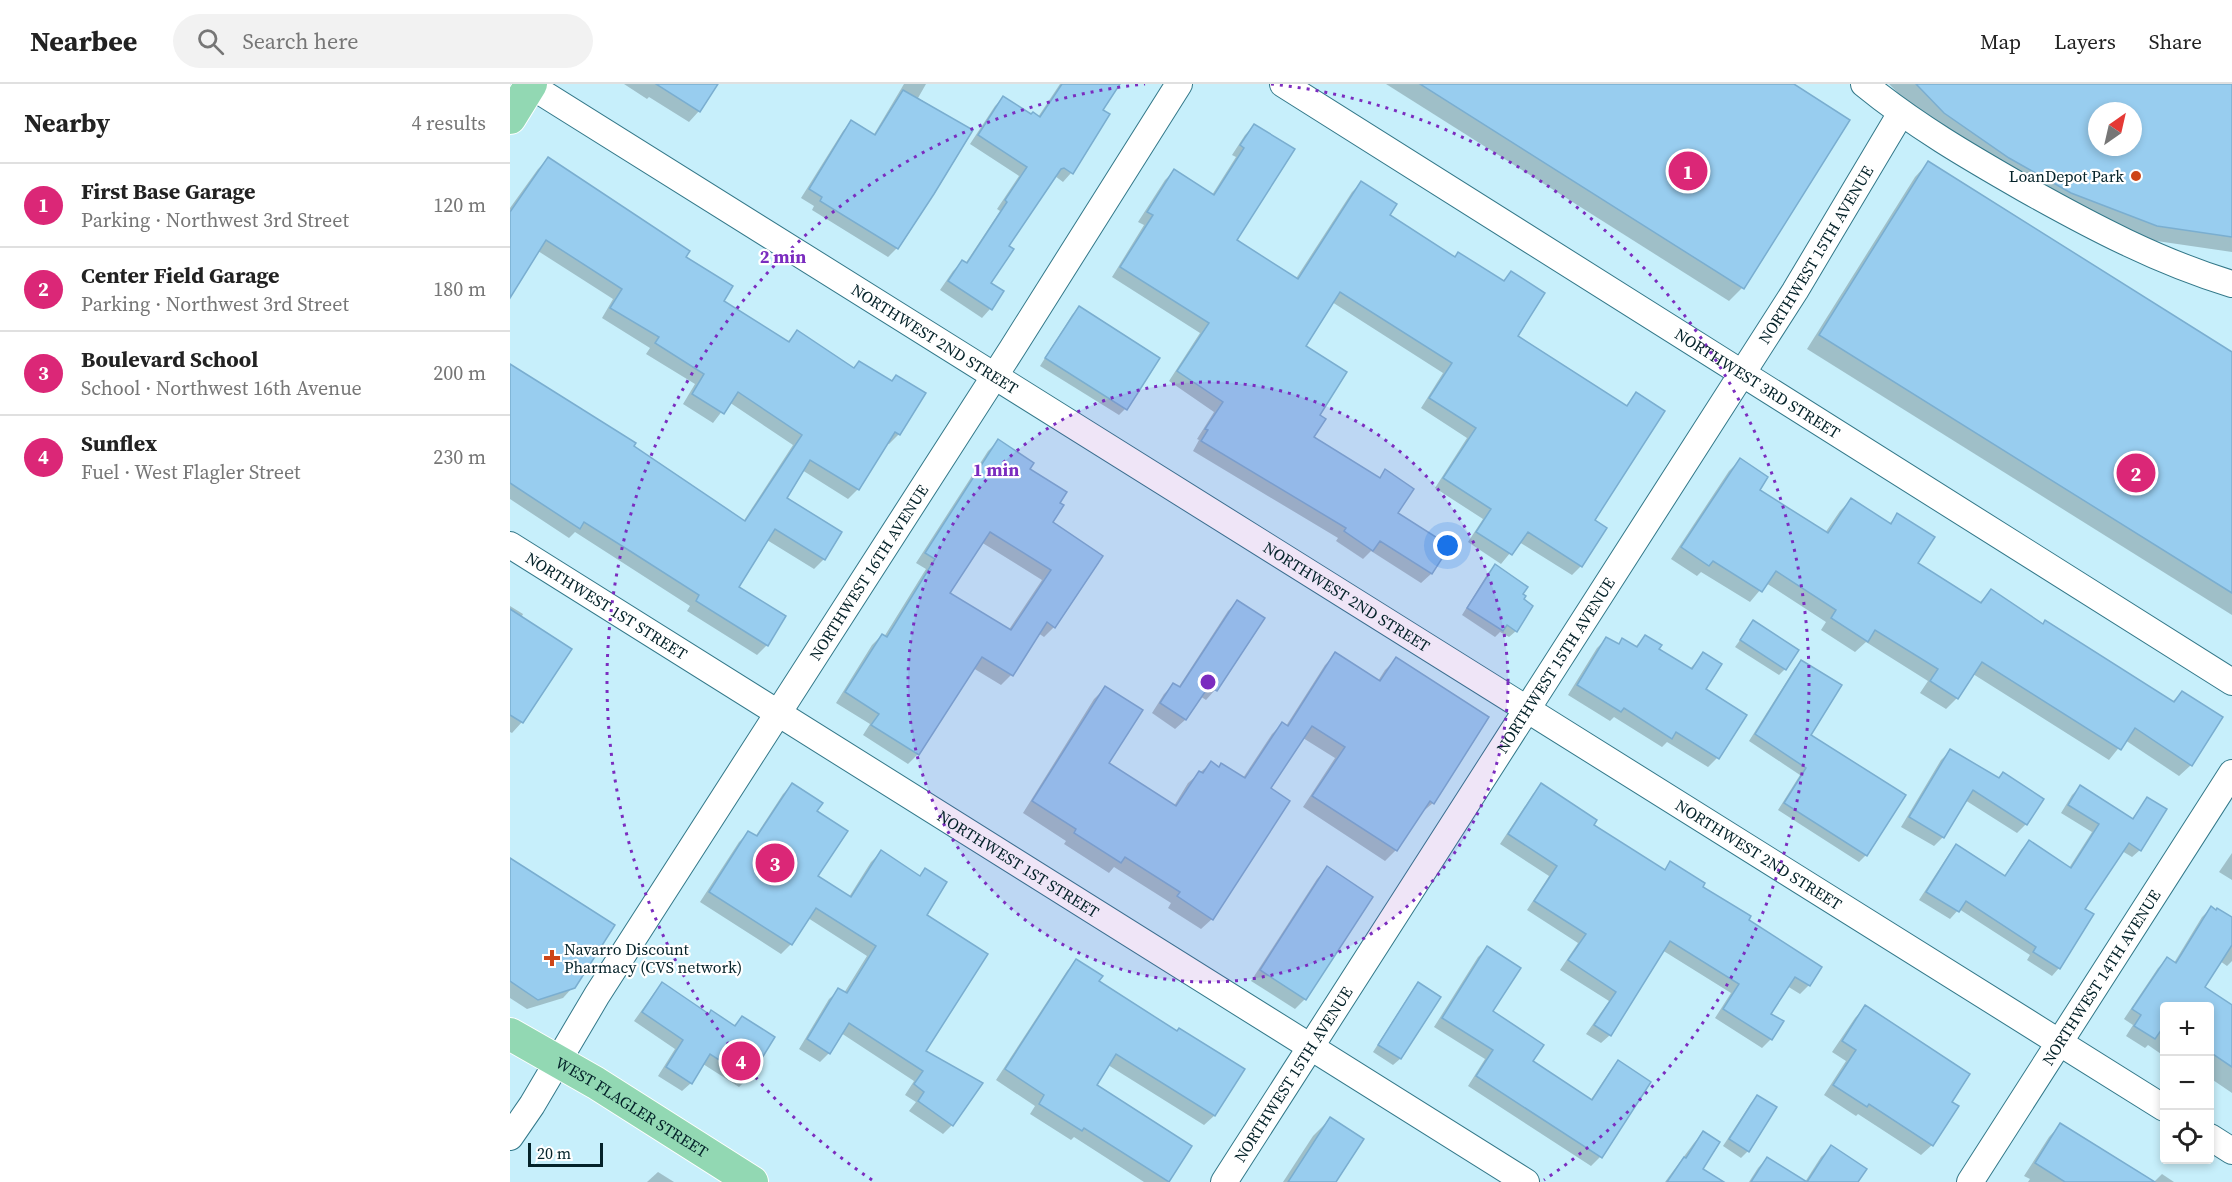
<!DOCTYPE html>
<html lang="en">
<head>
<meta charset="utf-8">
<style>
  body { margin:0; font-family:"Source Serif 4",serif; background:#f2f2f2; color:#222 }
  .controls { position:absolute; right:18px; bottom:18px; display:grid; overflow:hidden; border-radius:6px; box-shadow:0 3px 9px #0003 }
  .controls button { width:54px; height:54px; display:grid; place-items:center; padding:0; border:0; border-bottom:2px solid #e0e0e0; background:#fff; color:#222; font:30px sans-serif }
  .compass { position:absolute; left:1578px; top:18px; width:54px; height:54px; border-radius:50%; background:#fff; box-shadow:0 3px 9px #0003; rotate:34deg }
  .scale { position:absolute; left:18px; bottom:15px; width:75px; box-sizing:border-box; padding-left:6px; border:3px solid #042229; border-top:0; font-size:16px; line-height:21px; white-space:nowrap; color:#042229; -webkit-text-stroke:4px #fff; paint-order:stroke }
  .you { position:absolute; left:938px; top:462px; width:21px; height:21px; margin:-15px; border:4px solid #fff; border-radius:50%; background:#1a73e8; box-shadow:0 0 0 9px #1a73e833 }
  .badge { display:grid; place-items:center; width:39px; height:39px; border-radius:50%; background:#db2777; color:#fff; font-size:20px; font-weight:700 }
  .pin { position:absolute; translate:-50% -50%; border:3px solid #fff; box-shadow:0 2px 6px #0006 }
  .list { margin:0; padding:0; list-style:none }
  h2 { display:flex; justify-content:space-between; align-items:center; height:78px; margin:0; padding:0 24px; font-size:26px }
  h2 small { font-size:20px; font-weight:400; color:#767676 }
  .list li { display:grid; grid-template-columns:39px 1fr auto; gap:18px; align-items:center; box-sizing:border-box; height:84px; padding:0 24px; border-top:2px solid #e0e0e0 }
  .list b { display:block; font-size:22px; white-space:nowrap }
  .list p { margin:0; font-size:20px; white-space:nowrap; color:#767676 }
  .list em { font-size:20px; font-style:normal; color:#767676 }
  .icon { flex:none; width:33px; height:33px; fill:none; stroke:currentColor; stroke-width:2; stroke-linecap:round; stroke-linejoin:round }
  .map { position:relative; flex:none; width:1722px; height:1098px; overflow:hidden }
  header { display:flex; align-items:center; gap:36px; box-sizing:border-box; height:84px; padding:0 30px; background:#fff; border-bottom:2px solid #e0e0e0 }
  header strong { font-size:28px }
  nav { display:flex; gap:33px; margin-inline-start:auto; font-size:21px }
  .search { width:420px; height:54px; background:#f2f2f2; display:flex; align-items:center; gap:15px; box-sizing:border-box; padding:0 21px; border-radius:33px; color:#767676; font-size:22px }
  main { display:flex }
  aside { flex:1; background:#fff }
  .map>svg:first-child { display:block }
</style>
</head>
<body>
<header>
<strong>Nearbee</strong>
<div class="search"><svg class="icon" aria-label="search" viewBox="0 0 24 24"><circle cx="10" cy="10" r="6"/><path d="M15 15l6 6"/></svg>Search here</div>
<nav><a>Map</a><a>Layers</a><a>Share</a></nav>
</header>
<main>
<aside>
<h2>Nearby<small>4 results</small></h2>
<ul class="list">
<li><span class="badge">1</span><div><b>First Base Garage</b><p>Parking · Northwest 3rd Street</p></div><em>120 m</em></li>
<li><span class="badge">2</span><div><b>Center Field Garage</b><p>Parking · Northwest 3rd Street</p></div><em>180 m</em></li>
<li><span class="badge">3</span><div><b>Boulevard School</b><p>School · Northwest 16th Avenue</p></div><em>200 m</em></li>
<li><span class="badge">4</span><div><b>Sunflex</b><p>Fuel · West Flagler Street</p></div><em>230 m</em></li>
</ul>
</aside>
<div class="map">
<svg width="1722" height="1098" viewBox="0 0 1722 1098">
  <rect width="100%" height="100%" fill="#c7effb"/>
  <g fill="#0003" fill-rule="evenodd">
    <polygon points="114,0 206,0 189,27 179,38 139,13 137,15"/>
    <polygon points="394,0 416,0 408,14 461,46 387,164 378,173 302,126 304,122 291,114 333,47 341,38 363,52"/>
    <polygon points="550,0 608,0 591,26 598,31 561,89 553,98 545,92 497,162 479,199 492,207 480,225 472,234 430,206 443,187 452,178 455,180 490,127 487,125 509,92 460,60 485,22 493,14 521,32 528,33"/>
    <polygon points="876,0 1281,0 1232,204 1219,217"/>
    <path d="M1379 0H1722V168L1633 155 1421 42ZM1587 27H1623V63H1587Z"/>
    <polygon points="744,42 725,156 785,196 842,108 851,99 878,131 945,174 992,198 1001,189 1006,253 1115,323 1126,310 1083,437 1071,482 1062,491 1009,458 991,480 958,458 973,435 925,404 957,354 911,324 933,289 822,218 794,262 808,332 802,354 868,395 875,387 886,430 938,462 921,490 911,499 861,467 853,475 826,457 828,454 683,367 689,356 687,355 704,328 659,297 690,249 602,193 634,141 628,138 655,96 664,87 702,111 726,73 722,71 735,51"/>
    <polygon points="38,75 174,173 211,217 277,258 288,248 343,285 413,310 389,350 379,360 376,359 348,405 338,415 292,386 275,414 314,475 304,485 257,456 227,504 257,561 247,571 177,527 180,522 65,448 59,454 0,415 0,282 233,438 283,361 219,318 203,339 173,320 185,300 136,270 140,264 92,234 103,215 28,167 0,210 0,124 28,85"/>
    <polygon points="1418,79 1722,270 1722,531 1297,265 1405,93"/>
    <polygon points="569,224 615,325 609,331 530,282 562,231"/>
    <path d="M488 357 518 385 548 419 541 439 544 543 534 553 528 549 501 591 491 601 463 584 408 670 398 680 353 651 360 640 326 619 362 561 372 551 374 553 416 485 406 479 478 367ZM471 458 532 496 498 547 438 509Z"/>
    <polygon points="1230,376 1248,407 1315,449 1330,427 1341,416 1379,440 1388,431 1406,480 1469,519 1481,507 1532,541 1662,618 1672,609 1681,681 1669,692 1615,656 1599,676 1463,590 1447,614 1436,625 1410,609 1418,597 1356,558 1345,568 1311,546 1316,538 1256,499 1240,518 1191,488 1187,492 1161,475 1219,387"/>
    <polygon points="985,482 1011,511 1006,547 999,553 990,548 985,553 952,531 978,489"/>
    <polygon points="727,518 753,535 705,606 696,616 690,612 675,636 665,645 642,629 654,610 663,601 668,604 718,527"/>
    <polygon points="0,522 13,530 11,534 60,566 12,638 2,649 0,648"/>
    <polygon points="1243,538 1275,585 1269,591 1225,563"/>
    <polygon points="1135,553 1147,565 1179,586 1193,570 1194,605 1207,674 1198,683 1157,658 1152,663 1104,633 1100,637 1058,611 1087,564 1096,555 1107,561 1113,556 1126,562"/>
    <polygon points="826,570 868,597 875,586 886,575 923,719 911,729 886,766 875,777 793,723 825,674 793,654 759,705 702,835 691,845 658,824 661,819 604,783 599,789 554,760 556,757 513,729 584,615 595,604 597,680 664,722 678,699 701,679 733,694 762,650 772,640 776,642 815,581"/>
    <polygon points="1292,578 1299,651 1356,771 1349,778 1268,726 1290,691 1239,657 1285,584"/>
    <polygon points="1440,667 1516,740 1507,749 1455,716 1433,753 1424,762 1391,743 1431,676"/>
    <polygon points="282,701 305,728 306,792 339,813 361,778 371,768 409,793 416,786 414,967 442,1041 433,1050 399,1027 406,1018 395,1011 404,997 331,949 319,969 310,978 289,965 319,915 329,906 334,909 357,872 298,834 281,860 271,870 190,818 229,758 238,749 245,753 273,710"/>
    <polygon points="1032,701 1082,741 1153,787 1161,779 1237,836 1310,883 1299,901 1290,910 1277,902 1259,930 1261,955 1252,964 1205,934 1221,909 1152,866 1100,951 1091,959 1076,950 1099,917 1050,886 1068,859 1017,826 1039,792 990,760 1023,710"/>
    <polygon points="1570,703 1621,736 1637,715 1630,766 1622,773 1612,767 1573,825 1549,884 1542,892 1517,876 1520,871 1449,825 1440,835 1409,816 1439,770 1446,762 1494,793 1511,766 1519,758 1559,784 1582,748 1551,729 1562,711"/>
    <polygon points="1722,769 1722,796 1709,788"/>
    <polygon points="0,776 63,903 53,914 17,925 0,914"/>
    <polygon points="817,784 795,915 785,925 741,897 807,795"/>
    <polygon points="1701,824 1722,835 1722,877 1717,882 1710,877 1693,904 1722,922 1722,1009 1700,994 1700,922 1654,922 1654,972 1638,961 1635,964 1616,952 1623,941 1614,935 1648,884 1657,875 1664,879 1692,833"/>
    <polygon points="977,864 981,928 1021,978 1080,1017 1100,987 1108,978 1139,999 1090,1073 1081,1082 958,1002 975,975 924,943 968,873"/>
    <polygon points="566,877 587,898 667,948 733,986 704,1032 694,1041 598,981 585,1001 680,1062 657,1098 634,1098 564,1053 561,1056 520,1030 525,1022 486,996 557,887"/>
    <polygon points="152,900 198,931 201,928 223,942 232,934 238,994 229,1003 193,980 181,999 172,1007 148,992 165,965 124,937 144,909"/>
    <polygon points="909,900 929,914 890,975 883,981 863,968 902,907"/>
    <polygon points="1355,923 1440,1018 1447,1023 1422,1061 1411,1071 1348,1030 1346,1032 1314,1011 1336,977 1322,968 1345,934"/>
    <polygon points="1247,1013 1265,1024 1238,1067 1231,1074 1213,1062 1241,1019"/>
    <polygon points="820,1035 824,1098 773,1098 803,1052"/>
    <polygon points="1550,1041 1642,1098 1518,1098 1520,1095 1514,1092 1539,1053"/>
    <polygon points="1193,1049 1191,1085 1211,1098 1155,1098 1184,1059"/>
    <polygon points="1321,1063 1347,1098 1295,1098 1311,1073"/>
    <polygon points="1257,1074 1294,1098 1239,1098 1248,1084"/>
    <polygon points="148,1088 164,1098 137,1098"/>
    <polygon points="1652,1090 1664,1098 1644,1098"/>
  </g>
  <g fill="#98cdef" stroke="#7aaed0" stroke-width="1.5" fill-rule="evenodd">
    <polygon points="146,0 208,0 190,28"/>
    <polygon points="552,0 610,0 593,26 600,30 563,90 554,84 551,85 499,162 504,165 481,199 494,207 482,226 438,197 452,176 457,179 497,118 495,116 517,83 468,51 493,12 521,30 523,28 530,33"/>
    <polygon points="910,0 1284,0 1340,36 1234,205"/>
    <path d="M1406 0H1722V153L1647 142 1561 109 1499 74 1434 29ZM1587 27H1623V63H1587Z"/>
    <polygon points="393,6 463,46 424,110 388,165 310,117 312,113 299,105 341,36 365,51"/>
    <polygon points="744,40 785,65 727,156 788,195 851,97 887,120 880,131 945,173 948,168 994,197 1001,187 1035,209 1008,252 1117,322 1126,308 1155,327 1085,436 1097,444 1072,483 1018,448 1002,471 966,448 981,425 933,394 966,344 919,314 942,279 830,208 796,262 837,288 810,331 816,335 804,353 870,394 875,385 904,405 888,429 940,462 922,490 870,457 863,467 834,447 836,444 691,357 698,346 695,345 713,318 667,287 699,239 610,183 643,131 637,128 664,85 704,111 734,64 730,61"/>
    <polygon points="38,73 180,167 176,173 223,202 214,217 279,258 287,246 344,284 349,277 382,297 386,291 416,309 390,351 385,348 349,406 300,376 277,414 332,448 315,476 265,445 229,503 276,532 258,562 186,517 189,511 120,467 74,438 70,445 0,399 0,280 126,359 124,362 235,437 292,351 228,308 214,330 182,310 194,290 145,259 149,253 100,224 112,205 36,156 0,214 0,128"/>
    <polygon points="1418,77 1722,268 1722,509 1309,251"/>
    <polygon points="569,222 650,274 617,326 535,274"/>
    <path d="M488 355 524 379 520 385 557 408 550 419 554 421 543 438 593 472 545 544 537 538 503 592 472 573 409 671 361 641 369 630 335 608 372 550 377 553 425 475 415 469ZM480 448 541 486 501 546 440 509Z"/>
    <polygon points="1230,374 1258,393 1250,406 1318,449 1341,414 1381,440 1387,429 1425,453 1408,479 1471,519 1481,505 1533,540 1535,536 1664,618 1672,607 1713,633 1682,682 1625,644 1611,666 1472,578 1448,615 1420,597 1428,585 1365,546 1358,558 1321,534 1326,526 1266,487 1252,508 1203,477 1199,482 1171,463"/>
    <polygon points="985,480 1018,503 1013,510 1016,512 1014,515 1023,522 1007,548 997,541 993,547 957,524"/>
    <polygon points="727,516 755,534 707,607 699,602 676,636 650,619 663,599 670,603"/>
    <polygon points="0,525 62,565 13,639 0,631"/>
    <polygon points="1243,536 1289,566 1276,586 1230,556"/>
    <polygon points="1135,551 1152,561 1149,565 1182,585 1193,568 1212,580 1196,605 1237,631 1209,675 1166,648 1162,655 1114,624 1111,628 1067,601 1096,553 1109,560 1112,554 1127,563"/>
    <polygon points="825,568 870,597 886,573 979,633 924,720 920,717 887,767 802,712 835,663 802,642 761,704 780,717 703,836 667,812 670,808 615,773 611,779 564,749 566,745 522,717 595,602 633,626 599,679 666,722 689,687 693,689 701,677 709,683 711,679 735,694 772,638 778,642"/>
    <polygon points="1291,576 1332,601 1301,651 1396,711 1357,772 1274,719 1296,684 1245,650"/>
    <polygon points="1440,665 1489,694 1493,688 1534,715 1517,741 1463,706 1434,754 1399,733"/>
    <polygon points="282,699 313,719 307,727 338,747 308,792 341,813 371,766 410,792 415,784 437,798 417,831 478,870 416,967 473,999 443,1042 408,1017 414,1008 404,1000 413,987 339,939 320,970 297,955 328,904 337,909 366,862 306,824 282,861 199,808 238,747 247,752"/>
    <polygon points="1031,699 1087,736 1084,741 1155,786 1160,777 1195,799 1193,803 1241,832 1239,836 1312,883 1300,902 1285,893 1261,930 1274,937 1262,956 1213,925 1229,900 1160,857 1101,952 1084,941 1106,908 1058,876 1076,850 1024,817 1047,782 998,750"/>
    <polygon points="1570,701 1623,735 1637,713 1657,725 1631,767 1619,759 1575,825 1584,830 1550,885 1523,868 1526,863 1456,817 1449,828 1416,808 1446,760 1495,792 1519,756 1561,784 1589,740 1558,721"/>
    <polygon points="0,774 105,841 65,904 28,916 0,897"/>
    <polygon points="817,782 863,813 796,916 750,886"/>
    <polygon points="1701,822 1706,826 1707,824 1722,833 1722,861 1695,903 1722,921 1722,983 1700,968 1700,922 1654,922 1654,942 1645,955 1624,942 1631,931 1622,925 1657,873 1666,879"/>
    <polygon points="977,862 1011,884 983,927 1034,961 1023,977 1082,1016 1108,976 1141,998 1092,1074 966,992 983,966 932,934"/>
    <polygon points="566,875 593,892 589,897 667,947 669,944 735,985 705,1032 606,970 587,1001 682,1062 659,1098 574,1044 572,1047 529,1020 534,1011 495,985"/>
    <polygon points="152,898 199,930 201,926 225,942 232,932 265,953 239,995 200,970 182,1000 156,983 173,956 132,928"/>
    <polygon points="908,898 931,913 891,975 868,961"/>
    <polygon points="1355,921 1460,990 1442,1018 1449,1022 1423,1062 1359,1020 1357,1023 1323,1001 1346,966 1332,957"/>
    <polygon points="1247,1011 1267,1023 1239,1068 1219,1055"/>
    <polygon points="820,1033 854,1055 826,1098 778,1098"/>
    <polygon points="1550,1039 1645,1098 1555,1098 1525,1079"/>
    <polygon points="1193,1047 1210,1058 1193,1085 1214,1098 1157,1098 1174,1073 1176,1074"/>
    <polygon points="1321,1061 1357,1085 1348,1098 1241,1098 1257,1073 1297,1098"/>
  </g>
  <g fill="none" stroke-linecap="round" stroke-linejoin="round">
    <g stroke="#337889" stroke-width="28">
      <g id="minor">
        <path id="s1" d="M18 0 1654 1024"/>
        <path id="s2" d="M773 0 1722 598"/>
        <path d="M1354 0C1404 41 1459 73 1515 105 1581 142 1649 178 1722 200"/>
        <path id="s3" d="M0 461 1016 1098"/>
        <path id="s4" d="M0 1053 22 1021 87 911 502 265 669 0"/>
        <polyline points="1700,1053 1722,1067"/>
        <path id="s5" d="M714 1098 1285 207 1391 29"/>
        <path id="s6" d="M1460 1098 1722 689"/>
      </g>
    </g>
    <g stroke="#fff" stroke-width="34">
      <g id="major">
        <polyline points="0,34 21,0"/>
        <path id="s7" d="M0 950 86 999 242 1098"/>
      </g>
    </g>
    <use href="#minor" stroke="#fff" stroke-width="26"/>
    <use href="#major" stroke="#92d8b3" stroke-width="32"/>
  </g>
  <circle cx="698" cy="598" r="300" fill="#7b2cbf" fill-opacity=".12"/>
  <g fill="none" stroke="#7b2cbf" stroke-width="3" stroke-dasharray="3 6">
    <circle cx="698" cy="598" r="300"/>
    <path d="M362 1096A601 601 0 0 1 635 0M761 0A601 601 0 0 1 1034 1096"/>
  </g>
  <g fill="#cd4517" stroke="#fff" stroke-width="2">
    <circle cx="1626" cy="92" r="6"/>
    <path d="M39 865h6v6h6v6h-6v6h-6v-6h-6v-6h6z"/>
  </g>
  <g text-anchor="middle" stroke-width="4.5" stroke-linejoin="round" paint-order="stroke">
    <g font-size="16" fill="#042229" stroke="#fff" text-anchor="end">
      <text x="1614" y="98">LoanDepot Park</text>
      <text x="54" y="871" text-anchor="start">Navarro Discount<tspan x="54" dy="18">Pharmacy (CVS network)</tspan></text>
    </g>
    <g font-size="16" fill="#042229" stroke="#fff">
      <text dy="6" stroke="none"><textPath href="#s5" startOffset="1100">NORTHWEST 15TH AVENUE</textPath></text>
      <text dy="6" stroke="none"><textPath href="#s1" startOffset="480">NORTHWEST 2ND STREET</textPath></text>
      <text dy="6" stroke="none"><textPath href="#s2" startOffset="561">NORTHWEST 3RD STREET</textPath></text>
      <text dy="6" stroke="none"><textPath href="#s4" startOffset="669">NORTHWEST 16TH AVENUE</textPath></text>
      <text dy="6" stroke="none"><textPath href="#s1" startOffset="966">NORTHWEST 2ND STREET</textPath></text>
      <text dy="6" stroke="none"><textPath href="#s3" startOffset="114">NORTHWEST 1ST STREET</textPath></text>
      <text dy="6" stroke="none"><textPath href="#s5" startOffset="614">NORTHWEST 15TH AVENUE</textPath></text>
      <text dy="6" stroke="none"><textPath href="#s1" startOffset="1452">NORTHWEST 2ND STREET</textPath></text>
      <text dy="6" stroke="none"><textPath href="#s3" startOffset="600">NORTHWEST 1ST STREET</textPath></text>
      <text dy="6" stroke="none"><textPath href="#s6" startOffset="243">NORTHWEST 14TH AVENUE</textPath></text>
      <text dy="6" stroke="none"><textPath href="#s5" startOffset="128">NORTHWEST 15TH AVENUE</textPath></text>
      <text dy="6" stroke="none"><textPath href="#s7" startOffset="142">WEST FLAGLER STREET</textPath></text>
    </g>
  </g>
  <circle cx="698" cy="598" r="9" fill="#7b2cbf" stroke="#fff" stroke-width="3"/>
  <g font-size="18" text-anchor="middle" font-weight="bold" fill="#7b2cbf" stroke="#fff" stroke-width="4.5" stroke-linejoin="round" paint-order="stroke">
    <text x="273" y="179">2 min</text>
    <text x="486" y="392">1 min</text>
  </g>
</svg>
<div class="controls">
<button>+</button>
<button>−</button>
<button><svg class="icon" aria-label="locate" viewBox="0 0 24 24"><circle cx="12" cy="12" r="6"/><path d="M12 2v4M12 18v4M2 12h4M18 12h4"/></svg></button>
</div>
<svg class="compass" viewBox="-18 -18 36 36"><path d="M0-13l5 13h-10z" fill="#e53935"/><path d="M0 13l5-13h-10z" fill="#767676"/></svg>
<div class="scale">20 m</div>
<div class="you"></div>
<div class="pin badge" style="left:1178px;top:87px">1</div>
<div class="pin badge" style="left:1626px;top:389px">2</div>
<div class="pin badge" style="left:265px;top:779px">3</div>
<div class="pin badge" style="left:231px;top:977px">4</div>
</div>
</main>
</body>
</html>
